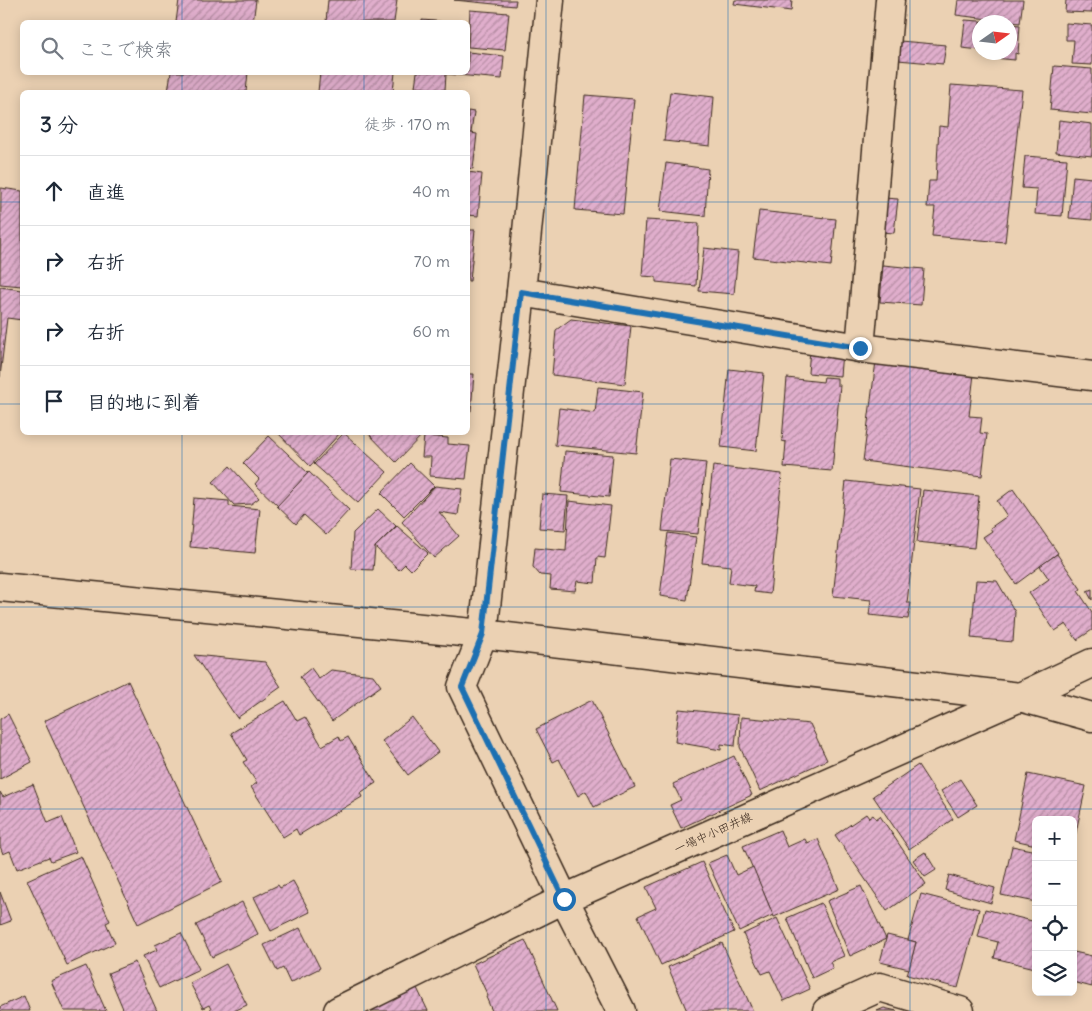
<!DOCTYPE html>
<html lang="ja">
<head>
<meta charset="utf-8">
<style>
  body { margin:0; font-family:Delius,"Klee One",sans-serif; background:#f6f6f7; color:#1f2937 }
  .controls { position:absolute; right:15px; bottom:15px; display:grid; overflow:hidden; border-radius:8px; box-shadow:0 2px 12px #0003 }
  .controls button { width:45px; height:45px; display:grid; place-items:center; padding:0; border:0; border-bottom:1px solid #e0e1e3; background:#fff; color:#1f2937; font:25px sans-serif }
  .compass { position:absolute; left:972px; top:15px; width:45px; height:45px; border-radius:50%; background:#fff; box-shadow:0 2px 12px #0003; rotate:76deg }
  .stop { position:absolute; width:15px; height:15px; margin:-11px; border:4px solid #1f6fb2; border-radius:50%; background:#fff }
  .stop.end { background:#1f6fb2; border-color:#fff; box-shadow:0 1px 5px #0008 }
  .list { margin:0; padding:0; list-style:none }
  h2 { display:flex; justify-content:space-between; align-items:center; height:65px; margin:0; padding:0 20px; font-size:21px }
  h2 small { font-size:16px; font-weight:400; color:#747a83 }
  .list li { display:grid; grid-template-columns:32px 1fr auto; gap:15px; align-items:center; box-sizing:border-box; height:70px; padding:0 20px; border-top:1px solid #e0e1e3 }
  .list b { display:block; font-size:19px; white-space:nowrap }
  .list em { font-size:16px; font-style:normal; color:#747a83 }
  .icon { flex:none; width:28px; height:28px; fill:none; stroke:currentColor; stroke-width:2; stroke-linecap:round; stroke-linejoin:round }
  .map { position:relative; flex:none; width:1092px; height:1011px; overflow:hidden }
  .search { position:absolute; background:#fff; box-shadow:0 2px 12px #0003; left:20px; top:20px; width:450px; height:55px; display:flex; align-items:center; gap:12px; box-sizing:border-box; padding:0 18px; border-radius:8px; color:#747a83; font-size:19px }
  .panel { position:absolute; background:#fff; box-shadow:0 2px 12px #0003; left:20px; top:90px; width:450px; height:345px; border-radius:8px }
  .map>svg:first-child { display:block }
</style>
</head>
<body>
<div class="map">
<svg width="1092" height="1011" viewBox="0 0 1092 1011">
  <defs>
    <pattern id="building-hatch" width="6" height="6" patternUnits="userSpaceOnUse" patternTransform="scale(1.25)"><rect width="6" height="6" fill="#e0aecc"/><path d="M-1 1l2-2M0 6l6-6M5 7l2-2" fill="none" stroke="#b78ea5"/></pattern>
  </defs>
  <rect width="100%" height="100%" fill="#ebd1b3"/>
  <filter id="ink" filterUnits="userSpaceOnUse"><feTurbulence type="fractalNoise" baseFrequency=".02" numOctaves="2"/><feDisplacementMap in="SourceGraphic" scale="10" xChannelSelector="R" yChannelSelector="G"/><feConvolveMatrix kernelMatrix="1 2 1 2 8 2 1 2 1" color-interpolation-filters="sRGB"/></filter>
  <g filter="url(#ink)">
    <g fill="url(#building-hatch)" stroke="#3b2a1e">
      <polygon points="179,0 256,0 253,22 176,22"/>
      <polygon points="328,0 397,0 394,22 326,22"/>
      <polygon points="454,0 516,0 515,6"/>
      <polygon points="735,0 792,0 791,11 734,4"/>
      <polygon points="958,0 1023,0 1020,23 956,15"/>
      <polygon points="1066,0 1092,0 1092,13 1065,12"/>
      <polygon points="470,10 509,13 505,50 468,47"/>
      <polygon points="422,20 448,22 422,22"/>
      <polygon points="965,20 993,22 980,22 980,50 962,48"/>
      <polygon points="1066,23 1092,25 1092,65 1072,64 1074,40 1066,40"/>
      <polygon points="1010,24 1020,25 1018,54 1015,53 1015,60 983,57 984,52 1010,52"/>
      <polygon points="900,41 946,45 943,64 898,60"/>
      <polygon points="468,52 504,56 502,79 446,74 445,90 415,87 417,72 468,72"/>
      <polygon points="1054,66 1092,69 1092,114 1050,110"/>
      <polygon points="171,72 248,72 246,92 168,92"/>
      <polygon points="320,72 395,72 393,92 318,92"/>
      <polygon points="951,85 1022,90 1005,242 932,236 935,207 927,207 929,181 936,181 939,126 948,127"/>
      <polygon points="415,90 440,92 414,92"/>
      <polygon points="670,92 714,97 710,146 664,141"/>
      <polygon points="585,95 634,99 623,214 575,210"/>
      <polygon points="468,111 474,112 471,133 477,134 473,169 468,168"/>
      <polygon points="1059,120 1092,124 1092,156 1056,152"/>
      <polygon points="1025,156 1067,159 1062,216 1035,214 1037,189 1022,188"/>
      <polygon points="666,163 708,169 705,216 660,211"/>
      <polygon points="468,172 482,174 478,216 468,215"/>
      <polygon points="1073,176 1092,178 1092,220 1069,218"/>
      <polygon points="1,188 22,191 22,286 0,284"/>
      <polygon points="884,198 898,199 894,233 880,232"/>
      <polygon points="759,211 836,219 831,266 753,257"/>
      <polygon points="646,220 699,223 696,286 656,282 656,277 642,276"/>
      <polygon points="468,230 475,230 470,281 468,281"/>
      <polygon points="704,248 738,252 734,294 699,291"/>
      <polygon points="883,265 924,269 921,305 880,302"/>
      <polygon points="0,287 22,290 22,320 7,318 0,377"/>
      <polygon points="571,319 631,326 625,384 552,375 556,330"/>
      <polygon points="810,349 842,352 840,376 808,373"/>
      <polygon points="876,361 974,374 969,416 982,417 980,433 987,434 982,476 863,461"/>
      <polygon points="729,369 764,373 756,451 721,447"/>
      <polygon points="468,374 474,374 471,411 468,411"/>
      <polygon points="824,377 837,378 837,385 840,385 832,471 784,467 786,442 782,441 787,378 823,382"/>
      <polygon points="598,387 643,392 636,453 555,445 559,408 595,413"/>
      <polygon points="277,432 341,432 310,466"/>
      <polygon points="367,432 425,432 396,462"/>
      <polygon points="344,433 387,472 358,503 314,464"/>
      <polygon points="269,436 308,473 278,506 255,484 259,479 243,463"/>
      <polygon points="424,436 448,438 448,444 470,446 466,479 430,476 431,457 422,457"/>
      <polygon points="565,451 613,455 609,497 561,492"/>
      <polygon points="670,459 706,463 698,534 662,531"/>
      <polygon points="410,463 434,486 404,516 381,493"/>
      <polygon points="230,466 259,498 251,504 234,505 213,482"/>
      <polygon points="713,466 782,474 770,594 754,592 755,586 729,583 731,566 702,563"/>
      <polygon points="309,472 349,510 326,535 304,515 296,524 277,506"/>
      <polygon points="846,481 920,489 907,603 911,603 908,619 869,615 871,600 833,596"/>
      <polygon points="435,486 462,489 458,515 439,512 459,536 434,558 402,522"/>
      <polygon points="1013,489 1058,553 1016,584 983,537 992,531 990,528 1007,516 997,501"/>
      <polygon points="923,490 979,496 974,548 917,542"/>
      <polygon points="542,494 568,496 565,530 539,528"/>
      <polygon points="194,498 229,501 229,506 260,509 255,553 190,547"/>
      <polygon points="569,501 611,506 605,558 597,557 595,583 577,581 575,591 550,589 551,576 540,575 533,567 535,548 566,551"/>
      <polygon points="378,509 396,526 375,547 373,570 351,569 353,533"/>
      <polygon points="397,526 428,553 411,570 405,564 399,570 375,547"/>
      <polygon points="668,533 696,537 687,600 660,596"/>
      <polygon points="1057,554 1081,589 1078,591 1092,612 1092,630 1077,640 1066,624 1055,631 1029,593 1049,579 1040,566"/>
      <polygon points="976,580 997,581 1015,612 1013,642 971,638"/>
      <polygon points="1092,589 1092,600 1087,591"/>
      <polygon points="194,655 265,662 281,687 237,718"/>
      <polygon points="311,668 319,679 331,670 373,675 381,686 332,721 300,677"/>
      <polygon points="128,681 222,882 138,924 44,721"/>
      <polygon points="592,700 635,787 594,807 586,791 578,796 559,759 553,762 536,729"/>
      <polygon points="285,701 297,721 305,717 322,746 339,736 341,741 348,737 376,783 360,793 362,797 299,835 296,829 283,837 251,787 257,783 243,762 247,760 231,733"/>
      <polygon points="679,709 738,715 735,746 721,744 721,750 675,742"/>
      <polygon points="8,714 32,762 0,779 0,719"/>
      <polygon points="412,717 438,752 408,775 382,741"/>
      <polygon points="741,717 810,724 827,760 760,791 740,747"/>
      <polygon points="734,756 752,795 681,828 670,805 681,800 673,784"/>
      <polygon points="918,765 953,819 909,849 873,796"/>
      <polygon points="1028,774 1086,786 1073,846 1073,820 1036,820 1036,845 1014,840"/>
      <polygon points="960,779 977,805 958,817 941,791"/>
      <polygon points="33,784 48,823 62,817 76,852 51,861 49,857 17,869 10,851 3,854 0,846 0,792 3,797"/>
      <polygon points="866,814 869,818 873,815 876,819 880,816 926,884 887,911 835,835"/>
      <polygon points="780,830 787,847 805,839 807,843 818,839 839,889 774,917 743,846"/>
      <polygon points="1012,846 1036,851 1036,902 1001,895"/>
      <polygon points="925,852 936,870 925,877 913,860"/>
      <polygon points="727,855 736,875 753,867 773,915 739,931 708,863"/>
      <polygon points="81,856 110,921 106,923 115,943 67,965 27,880"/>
      <polygon points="702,862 734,932 661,965 638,916 656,908 646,887"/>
      <polygon points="949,875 995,888 991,903 945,890"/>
      <polygon points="293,881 310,912 271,931 254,897 278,885 280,888"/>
      <polygon points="861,886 886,939 850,956 827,901"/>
      <polygon points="0,892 11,921 0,925"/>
      <polygon points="921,894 979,909 958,988 907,975 916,942 908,940"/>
      <polygon points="242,902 258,934 212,957 196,925"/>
      <polygon points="821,903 844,956 830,962 833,968 812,978 787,918"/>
      <polygon points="985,909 1036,922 1035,968 994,958 998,942 978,937"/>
      <polygon points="777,918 810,989 784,1001 770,971 762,974 743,934"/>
      <polygon points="300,928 320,968 290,983 283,968 277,971 264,945"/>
      <polygon points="181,933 199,969 159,988 143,956 157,950 155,945"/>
      <polygon points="887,935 916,942 909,969 880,962"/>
      <polygon points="525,940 557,1011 492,1011 486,997 488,996 473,964"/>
      <polygon points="722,943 753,1011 687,1011 668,967"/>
      <polygon points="1074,952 1092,956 1092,987 1073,982"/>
      <polygon points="135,962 157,1011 124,1011 108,973"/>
      <polygon points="226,964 247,1005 234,1011 212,1011 209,1005 203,1008 190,983"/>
      <polygon points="86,966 106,1011 64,1011 51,981"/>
      <polygon points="417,988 428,1011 368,1011"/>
      <polygon points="24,996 30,1011 0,1011 0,1007"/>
      <polygon points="884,1008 897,1011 877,1011"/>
    </g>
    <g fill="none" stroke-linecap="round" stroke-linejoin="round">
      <g stroke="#3b2a1e" stroke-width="31">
        <g id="minor">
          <polyline points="550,0 521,292 483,634 462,687 564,899 621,1011"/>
          <polyline points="521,292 860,348 1092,376"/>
          <polyline points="860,348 890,0"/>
          <polyline points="0,587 483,634 1020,697 1092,717"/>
          <polyline points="827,1011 880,987 960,1011"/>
        </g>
      </g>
      <g stroke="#3b2a1e" stroke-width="31">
        <polyline id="major" points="338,1011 564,899 1020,697 1092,663"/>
      </g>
      <use href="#minor" stroke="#ebd1b3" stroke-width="28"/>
      <use href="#major" stroke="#ebd1b3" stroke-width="28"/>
    </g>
  </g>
  <g fill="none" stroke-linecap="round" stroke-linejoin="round" filter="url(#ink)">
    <polyline stroke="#1f6fb2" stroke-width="6" points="564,899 462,687 483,634 521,292 860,348"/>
  </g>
  <path fill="none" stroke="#1f6fb2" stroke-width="1" stroke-opacity="0.55" d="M182 0V22M364 0V22M546 0V1011M728 0V1011M910 0V1011M182 72V92M364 72V92M0 202H22M468 202H1092M0 404H22M468 404H1092M182 432V1011M364 432V1011M0 607H1092M0 809H1092"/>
  <g text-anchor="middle" stroke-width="4" stroke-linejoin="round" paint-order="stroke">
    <g font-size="12" fill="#3b2a1e" stroke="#ebd1b3">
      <text transform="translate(713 833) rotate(-24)" y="4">一場中小田井線</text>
    </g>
  </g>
</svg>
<div class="controls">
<button>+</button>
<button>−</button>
<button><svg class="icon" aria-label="locate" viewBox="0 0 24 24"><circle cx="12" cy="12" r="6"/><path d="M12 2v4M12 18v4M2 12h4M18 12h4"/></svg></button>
<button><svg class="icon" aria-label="layers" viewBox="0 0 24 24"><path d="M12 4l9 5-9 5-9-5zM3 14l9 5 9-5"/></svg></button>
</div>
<svg class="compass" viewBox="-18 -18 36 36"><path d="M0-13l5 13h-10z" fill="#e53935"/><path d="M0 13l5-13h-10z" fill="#747a83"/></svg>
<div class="stop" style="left:564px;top:899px"></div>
<div class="stop end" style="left:860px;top:348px"></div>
<div class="search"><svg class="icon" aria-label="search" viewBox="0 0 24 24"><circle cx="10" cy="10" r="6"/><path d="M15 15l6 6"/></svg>ここで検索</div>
<section class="panel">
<h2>3 分<small>徒歩 · 170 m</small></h2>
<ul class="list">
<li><svg class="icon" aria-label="ahead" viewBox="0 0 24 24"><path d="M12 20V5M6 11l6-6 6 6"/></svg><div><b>直進</b></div><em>40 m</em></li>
<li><svg class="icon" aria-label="right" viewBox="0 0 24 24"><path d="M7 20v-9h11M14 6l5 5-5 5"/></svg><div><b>右折</b></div><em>70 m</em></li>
<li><svg class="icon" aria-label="right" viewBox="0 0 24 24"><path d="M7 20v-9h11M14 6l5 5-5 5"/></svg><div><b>右折</b></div><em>60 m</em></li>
<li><svg class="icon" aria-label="arrive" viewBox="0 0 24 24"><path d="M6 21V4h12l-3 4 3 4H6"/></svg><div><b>目的地に到着</b></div></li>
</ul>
</section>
</div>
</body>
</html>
